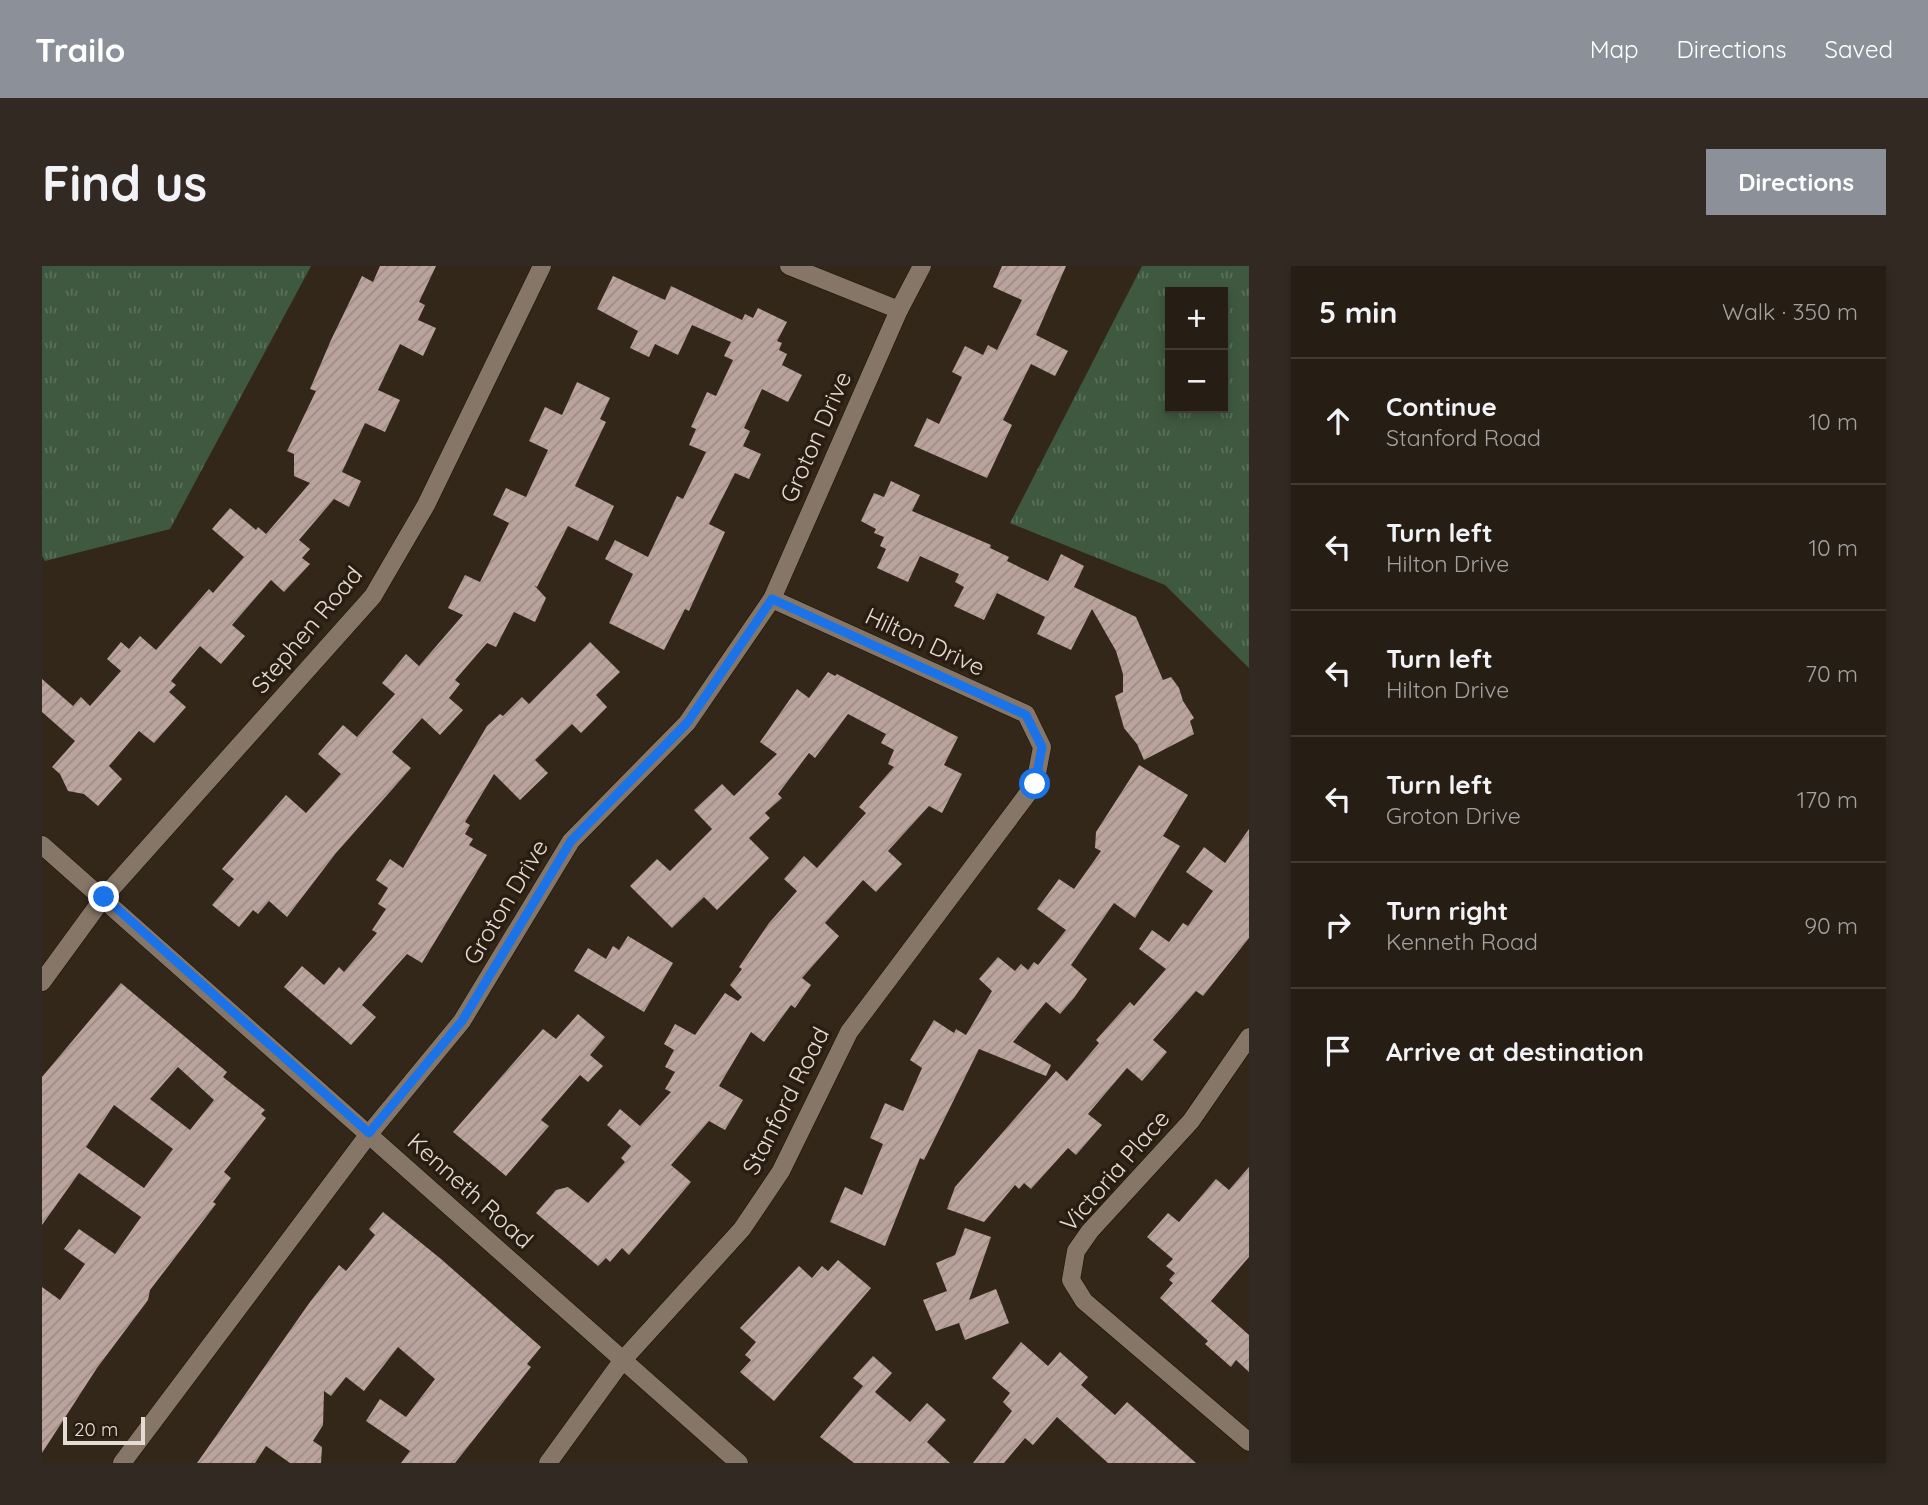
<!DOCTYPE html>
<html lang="en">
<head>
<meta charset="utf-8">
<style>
  body { margin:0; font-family:Quicksand,sans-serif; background:#322a22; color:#f1f3f6 }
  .controls { position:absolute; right:21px; top:21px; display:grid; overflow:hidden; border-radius:0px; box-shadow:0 4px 10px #0003 }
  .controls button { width:63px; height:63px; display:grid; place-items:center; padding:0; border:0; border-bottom:2px solid #423b34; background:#261d14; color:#f1f3f6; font:35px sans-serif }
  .scale { position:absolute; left:21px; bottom:18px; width:82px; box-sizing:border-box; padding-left:7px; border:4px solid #e4dcd4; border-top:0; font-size:19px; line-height:24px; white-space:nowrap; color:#e4dcd4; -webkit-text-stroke:5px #291d11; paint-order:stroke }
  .stop { position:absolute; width:21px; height:21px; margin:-16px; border:5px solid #1a73e8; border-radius:50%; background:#fff }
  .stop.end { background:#1a73e8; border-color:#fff; box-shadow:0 2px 7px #0008 }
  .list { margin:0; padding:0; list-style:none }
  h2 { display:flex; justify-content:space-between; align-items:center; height:91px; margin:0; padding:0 28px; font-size:30px }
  h2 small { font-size:23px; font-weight:400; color:#a4a2a0 }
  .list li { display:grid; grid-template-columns:46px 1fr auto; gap:21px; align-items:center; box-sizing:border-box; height:126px; padding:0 28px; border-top:2px solid #423b34 }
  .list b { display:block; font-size:26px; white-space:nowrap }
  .list p { margin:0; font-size:23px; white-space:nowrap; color:#a4a2a0 }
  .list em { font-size:23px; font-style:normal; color:#a4a2a0 }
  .icon { flex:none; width:38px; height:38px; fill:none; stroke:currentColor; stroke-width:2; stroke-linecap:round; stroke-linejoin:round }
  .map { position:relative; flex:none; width:1207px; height:1197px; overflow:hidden; border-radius:0px }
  header { display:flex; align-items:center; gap:42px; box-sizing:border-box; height:98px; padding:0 35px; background:#8c9099; color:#fff }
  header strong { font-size:33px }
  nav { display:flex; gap:38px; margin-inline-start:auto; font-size:24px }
  .intro { display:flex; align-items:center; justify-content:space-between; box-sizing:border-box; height:168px; padding:0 42px }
  h1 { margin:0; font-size:49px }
  .button { padding:18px 32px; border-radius:0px; background:#8c9099; color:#fff; font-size:24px; font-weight:700 }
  main { display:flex; gap:42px; padding:0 42px }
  aside { flex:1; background:#261d14; border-radius:0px; box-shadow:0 4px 10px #0003 }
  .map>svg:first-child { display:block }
</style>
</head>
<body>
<header>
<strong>Trailo</strong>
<nav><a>Map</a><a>Directions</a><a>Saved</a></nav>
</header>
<div class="intro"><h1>Find us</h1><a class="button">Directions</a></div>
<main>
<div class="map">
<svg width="1207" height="1197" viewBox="0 0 1207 1197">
  <defs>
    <pattern id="grass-tufts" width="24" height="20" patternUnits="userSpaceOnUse" patternTransform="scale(1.75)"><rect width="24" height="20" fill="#3f5940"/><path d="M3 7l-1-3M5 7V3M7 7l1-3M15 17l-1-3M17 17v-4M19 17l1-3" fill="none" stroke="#5b705b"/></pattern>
    <pattern id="building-hatch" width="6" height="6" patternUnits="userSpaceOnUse" patternTransform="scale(1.75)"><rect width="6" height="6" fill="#baa39c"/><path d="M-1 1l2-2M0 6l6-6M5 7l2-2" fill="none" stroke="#9c8b85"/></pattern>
  </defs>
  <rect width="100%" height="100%" fill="#33271a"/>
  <g fill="url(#grass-tufts)" fill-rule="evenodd">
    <polygon points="0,0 269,0 128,263 3,295 0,290"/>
    <path d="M1100 0H1207V402L1123 319 968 257ZM1181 26V142H1128V26Z"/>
  </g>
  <g fill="url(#building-hatch)" fill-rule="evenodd">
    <polygon points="338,0 394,0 377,36 383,39 376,54 394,62 381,90 358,78 336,124 358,134 343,166 323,157 300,206 319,215 307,241 292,233 257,274 268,283 260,292 268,298 242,326 229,314 190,359 203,370 179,398 158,380 129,415 134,419 127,426 144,441 112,477 97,465 67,500 80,513 56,540 42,528 26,525 18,508 10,501 33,475 0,446 0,413 31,440 39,431 48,440 79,405 65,393 79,376 87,383 98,370 114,384 167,323 171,327 202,291 170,263 188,242 214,264 216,261 224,268 268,217 252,210 252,188 245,185 274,125 268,123 289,74 320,10 331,16"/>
    <polygon points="960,0 1024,0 994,69 1026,85 1013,110 989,98 961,154 970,159 945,212 872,180 885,152 897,158 920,111 910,106 923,80 941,89 946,79 955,84 980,34 951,21"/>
    <polygon points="571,10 623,34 629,20 700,54 703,48 711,52 716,42 745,56 735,75 740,77 737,84 745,88 740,99 760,109 746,136 720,123 702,162 708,165 701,180 719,188 707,213 693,207 667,258 683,266 647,345 643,343 622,384 567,357 591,308 563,293 573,274 606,291 635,230 641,233 664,186 647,179 654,163 649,161 665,126 674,130 691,94 682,90 689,76 650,59 636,89 613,78 607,91 588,82 596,65 555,43"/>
    <polygon points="535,116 568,132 558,153 564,156 533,220 572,240 556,275 526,260 495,321 492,319 504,332 493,356 472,346 454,381 445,377 413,414 418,418 407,432 421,444 398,469 380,452 350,486 369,502 294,587 245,651 227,635 216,648 211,644 197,661 170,639 192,613 180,603 244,529 264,547 299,508 276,488 301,459 315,471 353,428 340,417 364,388 377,400 421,349 406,342 423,309 438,316 467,257 451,249 464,222 484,231 506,184 487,175 503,141 520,149"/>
    <polygon points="849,215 878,229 870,245 949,279 948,282 967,291 965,295 1006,315 1019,288 1042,300 1032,321 1094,351 1121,414 1129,411 1137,422 1141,435 1152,452 1148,455 1152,468 1102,494 1095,478 1082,462 1073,430 1081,426 1081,408 1074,385 1050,343 1029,384 995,368 1003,351 955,327 942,354 912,340 922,321 913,316 917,308 878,290 866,316 835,302 844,283 838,280 842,271 832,267 834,263 819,255 832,227 842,231"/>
    <polygon points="548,376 578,406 554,429 565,441 539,467 530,458 493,494 506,507 478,534 452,508 423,556 428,559 423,568 431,573 427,579 445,589 380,697 365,688 320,739 334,751 309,779 242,721 260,700 282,719 297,701 302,706 335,667 330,664 344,643 336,638 346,622 334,614 348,593 361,602 445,460 458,448 461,450 480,431 487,438"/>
    <polygon points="786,406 793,410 795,408 916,471 902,499 920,508 900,547 887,540 846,585 860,598 834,626 821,614 783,657 797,670 760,712 769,719 753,742 749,739 722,776 709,766 677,820 701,834 683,864 667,855 629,899 649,916 587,989 580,982 568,996 564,992 556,1000 494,947 514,924 526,921 546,937 583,896 579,892 589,880 565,859 578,843 598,860 629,826 623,823 633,806 623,801 632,784 622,778 633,758 653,769 683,727 696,735 700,731 688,719 700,703 697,701 727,657 755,625 742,613 762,590 775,602 824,547 817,541 852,501 846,498 852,484 839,477 844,468 806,448 773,492 767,487 736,528 740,532 723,547 728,552 707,572 727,592 675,644 662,631 630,662 588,620 615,593 628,605 670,563 652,544 680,518 692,530 735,488 718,476 755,423 767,432"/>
    <polygon points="1097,499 1146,529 1121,570 1138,580 1093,652 1072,637 1029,699 1045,713 1032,732 1018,748 1004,736 971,776 1009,799 1004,810 937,783 882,894 878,892 843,980 788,956 803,921 820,929 841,878 828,872 843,837 861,845 880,802 868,794 892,754 912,767 914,763 924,769 950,725 937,713 956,691 973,705 979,698 986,704 992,696 996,699 1024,664 995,643 1017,613 1032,623 1059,585 1053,582 1054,566"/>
    <polygon points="1207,563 1207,672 1161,730 1154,725 1111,774 1125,786 1100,815 1085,802 1046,848 1060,859 1034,889 1026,882 989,923 982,917 977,923 973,919 942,956 905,943 913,921 1014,805 1025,815 1057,777 1054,774 1088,736 1092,740 1124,703 1097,683 1110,664 1127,676 1141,657 1146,660 1171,625 1144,606 1162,581 1183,597"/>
    <polygon points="586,670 631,697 602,746 532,705 546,682 564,693 571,680 577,684"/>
    <path d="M79 717 185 806 181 811 223 844 219 848 224 852 182 906 189 912 171 936 174 938 108 1024 106 1034 55 1102 0 1187V1021L18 1034 43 998 22 983 37 963 73 988 99 951 37 907 0 959V811ZM136 801 172 834 148 864 108 833ZM72 839 131 883 102 922 44 881Z"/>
    <polygon points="536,748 563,771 548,789 561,800 546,816 538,809 499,854 507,860 464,910 411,866 501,763 514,773"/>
    <polygon points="1207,901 1207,991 1169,1035 1207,1069 1207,1106 1194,1094 1189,1101 1163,1078 1166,1075 1118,1032 1131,1017 1127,1014 1133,1007 1124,1000 1131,993 1105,971 1126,947 1137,956 1174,913 1187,924"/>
    <polygon points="341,946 399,993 499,1081 485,1098 489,1101 413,1197 359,1197 368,1185 324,1155 338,1133 364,1151 393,1113 356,1081 322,1125 304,1111 289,1130 282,1125 281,1159 271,1175 280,1181 279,1197 248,1197 224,1180 213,1197 155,1197 268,1036 297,999 304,1005 333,969 327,963"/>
    <polygon points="923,962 949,971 927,1034 954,1023 967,1057 923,1074 917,1057 894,1065 881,1034 905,1025 894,997 913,989"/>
    <polygon points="796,994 829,1022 732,1135 698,1106 709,1094 703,1089 714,1076 698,1062 757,1000 770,1012 780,1000 786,1005"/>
    <polygon points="979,1076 1006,1100 1018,1086 1046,1111 1039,1119 1073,1149 1085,1136 1154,1197 1066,1197 1015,1151 991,1179 983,1172 962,1197 931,1197 970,1145 961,1136 968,1127 950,1112"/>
    <polygon points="831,1090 850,1107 833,1126 868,1156 885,1137 904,1154 885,1176 908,1197 812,1197 778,1171 821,1120 811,1112"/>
  </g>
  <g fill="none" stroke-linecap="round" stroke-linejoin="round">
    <g stroke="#1b0f05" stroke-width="19">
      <g id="street">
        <polyline points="747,0 857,44"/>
        <polyline points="0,716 62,631 331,330 384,239 500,0"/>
        <polyline points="1207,771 1149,855 1048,965 1034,985 1029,1014 1042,1035 1207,1176"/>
        <polyline points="80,1197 327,868 420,755 529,575 645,457 730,333 857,44 880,0"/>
        <polyline points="506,1197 580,1095 700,963 739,905 807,766 993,518 1000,481 984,448 730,333"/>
      </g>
    </g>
    <g stroke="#1b0f05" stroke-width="19">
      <polyline id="secondary" points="0,579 697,1197"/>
    </g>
    <use href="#street" stroke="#857667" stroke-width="18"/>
    <use href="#secondary" stroke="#857667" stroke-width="18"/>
  </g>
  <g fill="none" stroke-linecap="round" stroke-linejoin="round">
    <polyline stroke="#1a73e8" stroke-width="9" points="62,631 327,867 420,755 529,575 645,457 730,333 984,449 1000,481 993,518"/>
  </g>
  <g text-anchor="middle" stroke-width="7" stroke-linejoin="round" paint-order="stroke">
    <g font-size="24" fill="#e4dcd4" stroke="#291d11">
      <text transform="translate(774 171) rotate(-66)" y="8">Groton Drive</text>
      <text transform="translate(265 364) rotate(-50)" y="8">Stephen Road</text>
      <text transform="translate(883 376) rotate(25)" y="8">Hilton Drive</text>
      <text transform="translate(464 636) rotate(-59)" y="8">Groton Drive</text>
      <text transform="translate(744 835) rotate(-63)" y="8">Stanford Road</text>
      <text transform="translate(1073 905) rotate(-49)" y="8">Victoria Place</text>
      <text transform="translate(428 925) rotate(42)" y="8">Kenneth Road</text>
    </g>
  </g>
</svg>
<div class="controls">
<button>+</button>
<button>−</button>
</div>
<div class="scale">20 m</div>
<div class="stop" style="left:993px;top:518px"></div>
<div class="stop end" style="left:62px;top:631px"></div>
</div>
<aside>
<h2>5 min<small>Walk · 350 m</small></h2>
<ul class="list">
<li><svg class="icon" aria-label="ahead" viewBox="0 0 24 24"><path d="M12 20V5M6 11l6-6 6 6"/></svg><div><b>Continue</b><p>Stanford Road</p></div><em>10 m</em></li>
<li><svg class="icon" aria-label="left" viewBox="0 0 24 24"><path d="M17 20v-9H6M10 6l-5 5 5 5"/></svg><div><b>Turn left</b><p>Hilton Drive</p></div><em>10 m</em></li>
<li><svg class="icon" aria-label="left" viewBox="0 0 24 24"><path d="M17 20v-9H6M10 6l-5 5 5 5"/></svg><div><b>Turn left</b><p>Hilton Drive</p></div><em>70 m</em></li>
<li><svg class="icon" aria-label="left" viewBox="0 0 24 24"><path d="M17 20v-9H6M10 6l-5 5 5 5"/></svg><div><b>Turn left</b><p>Groton Drive</p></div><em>170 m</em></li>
<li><svg class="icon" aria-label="right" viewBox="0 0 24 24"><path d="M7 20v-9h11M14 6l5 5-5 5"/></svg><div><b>Turn right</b><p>Kenneth Road</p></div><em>90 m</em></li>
<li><svg class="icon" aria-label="arrive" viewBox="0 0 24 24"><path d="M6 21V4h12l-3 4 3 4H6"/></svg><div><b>Arrive at destination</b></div></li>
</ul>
</aside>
</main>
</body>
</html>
